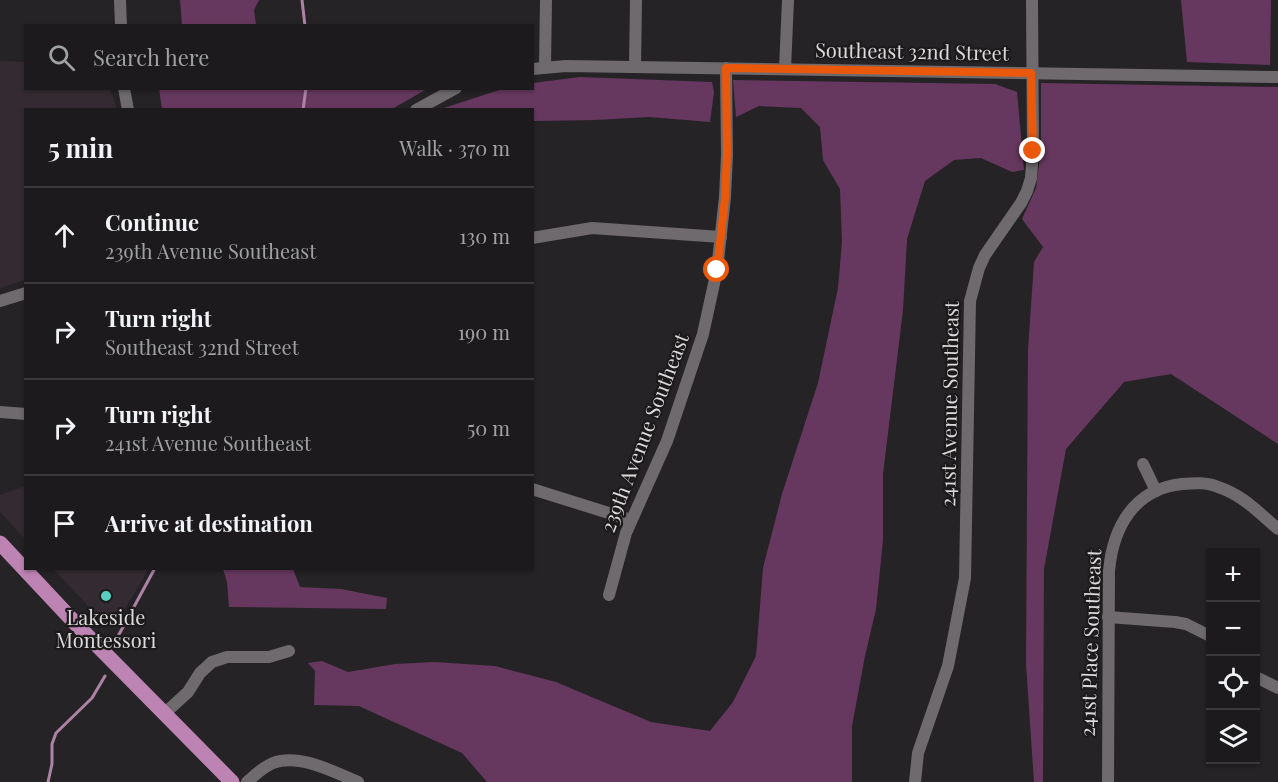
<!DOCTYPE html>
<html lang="en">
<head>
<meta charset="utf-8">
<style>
  body { margin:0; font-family:"Playfair Display",serif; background:#252325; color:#f1f3f6 }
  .controls { position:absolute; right:18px; bottom:18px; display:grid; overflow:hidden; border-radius:0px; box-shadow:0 2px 4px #0004 }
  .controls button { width:54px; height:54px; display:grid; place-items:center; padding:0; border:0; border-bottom:2px solid #3a383b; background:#1c1a1c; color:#f1f3f6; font:30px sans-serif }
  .stop { position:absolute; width:18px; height:18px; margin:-14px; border:4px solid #ea580c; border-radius:50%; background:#fff }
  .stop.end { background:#ea580c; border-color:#fff; box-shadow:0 2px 6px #0008 }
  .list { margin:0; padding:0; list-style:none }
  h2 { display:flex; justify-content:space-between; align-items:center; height:78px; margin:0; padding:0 24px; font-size:26px }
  h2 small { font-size:20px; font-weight:400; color:#a0a1a3 }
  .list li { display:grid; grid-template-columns:39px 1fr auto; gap:18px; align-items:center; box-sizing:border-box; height:96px; padding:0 24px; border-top:2px solid #3a383b }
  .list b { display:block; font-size:22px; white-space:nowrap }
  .list p { margin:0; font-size:20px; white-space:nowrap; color:#a0a1a3 }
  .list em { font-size:20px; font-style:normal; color:#a0a1a3 }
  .icon { flex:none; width:33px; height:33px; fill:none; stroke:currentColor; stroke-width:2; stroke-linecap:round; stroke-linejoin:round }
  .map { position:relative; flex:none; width:1278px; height:782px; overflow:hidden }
  .search { position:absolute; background:#1c1a1c; box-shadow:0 2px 4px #0004; left:24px; top:24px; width:510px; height:66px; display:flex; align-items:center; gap:15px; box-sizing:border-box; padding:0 21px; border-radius:0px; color:#a0a1a3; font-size:22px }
  .panel { position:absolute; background:#1c1a1c; box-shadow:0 2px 4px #0004; left:24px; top:108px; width:510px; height:462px; border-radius:0px }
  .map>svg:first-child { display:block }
</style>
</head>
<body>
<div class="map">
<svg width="1278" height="782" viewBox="0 0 1278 782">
  <rect width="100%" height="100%" fill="#262326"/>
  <g fill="#332b31">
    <polygon points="0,61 25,62 26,88 110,89 117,109 26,110 25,280 0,288"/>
    <polygon points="25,486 26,486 25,539 0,512 0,495"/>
    <polygon points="53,569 149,569 114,627 97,615"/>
  </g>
  <g fill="#67385f">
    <polygon points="180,0 259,0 254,10 256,25 182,25"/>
    <polygon points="1181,0 1271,0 1270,65 1187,62"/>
    <polygon points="580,77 712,82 714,92 710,122 649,117 595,120 533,121 532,110 441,109 502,89 532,88 533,83"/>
    <polygon points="733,80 995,84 1017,92 1024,170 1012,172 981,158 954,160 925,181 907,239 903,310 883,474 883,540 876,609 865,656 852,726 852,782 487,782 462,753 385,718 359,706 314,705 315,671 308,663 322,661 348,672 395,664 434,662 495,666 556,682 651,722 710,731 733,702 756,656 763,568 782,494 818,383 838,288 842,242 840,189 823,160 820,127 801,108 759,106 736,117"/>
    <polygon points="1041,83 1278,87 1278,444 1171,374 1124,382 1066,449 1044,569 1043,782 1034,782 1026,664 1028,350 1034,262 1043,247 1022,219 1036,188 1041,150"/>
    <polygon points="159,89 159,88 427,89 392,109 162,109"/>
    <polygon points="223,569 293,569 300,587 341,589 387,598 386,609 229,607 227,582"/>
  </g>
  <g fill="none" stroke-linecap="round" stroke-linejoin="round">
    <g stroke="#ac83a4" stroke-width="3">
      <polyline points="302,0 305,26"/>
      <polyline points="303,110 306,88"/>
      <polyline points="116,640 155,568"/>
      <polyline points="48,782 52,764 52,744 56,733 92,698 105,676"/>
    </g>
    <g stroke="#6e6a6d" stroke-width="12">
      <polyline points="120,0 121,26"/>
      <polyline points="545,67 546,0"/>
      <polyline points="635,67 636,0"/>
      <polyline points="532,69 566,66 1278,77"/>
      <polyline points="785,69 788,0"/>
      <polyline points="124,88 128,110"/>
      <polyline points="416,110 456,88"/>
      <polyline points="532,238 592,228 721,237"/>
      <polyline points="0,301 26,293"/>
      <polyline points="0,412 26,414"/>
      <polyline points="1143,464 1156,491"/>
      <polyline points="532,489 631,520"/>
      <polyline points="609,595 626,533 667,441 703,334 717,270 725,197 727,155 726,68"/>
      <polyline points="1108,617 1175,622 1186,624 1210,636"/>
      <polyline points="1256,677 1278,688"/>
      <polyline points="164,714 188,692 200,673 212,662 227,657 269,657 289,651"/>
      <path d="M247 782C255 775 263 767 273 763 299 753 334 772 358 782"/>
      <polyline points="915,782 918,753 948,666 965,578 970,301 979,268 985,255 1021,203 1027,191 1031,178 1033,151 1032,0"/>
      <path d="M1108 782 1109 571C1113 527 1134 489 1182 484 1194 483 1207 482 1218 487 1243 495 1259 513 1278 529"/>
    </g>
    <polyline stroke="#bd83b2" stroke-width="15" points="0,543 76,624 232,782"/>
  </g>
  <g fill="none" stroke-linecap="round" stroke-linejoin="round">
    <polyline stroke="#ea580c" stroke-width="8" points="717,270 725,198 727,154 726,68 1031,73 1033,151"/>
  </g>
  <circle fill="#59cebf" stroke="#1d1a1c" stroke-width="2" cx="106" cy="596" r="6"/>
  <g text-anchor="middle" stroke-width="4.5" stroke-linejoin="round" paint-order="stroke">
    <g font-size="20" fill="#dcdadc" stroke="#1d1a1c">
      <text transform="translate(912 52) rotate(1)" y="7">Southeast 32nd Street</text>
      <text transform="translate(950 404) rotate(-89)" y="7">241st Avenue Southeast</text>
      <text transform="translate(645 433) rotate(-69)" y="7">239th Avenue Southeast</text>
      <text transform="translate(1091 643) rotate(-88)" y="7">241st Place Southeast</text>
    </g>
    <g font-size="20" fill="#dcdadc" stroke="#1d1a1c">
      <text x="106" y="625">Lakeside<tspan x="106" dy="23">Montessori</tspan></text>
    </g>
  </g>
</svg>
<div class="controls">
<button>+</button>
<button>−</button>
<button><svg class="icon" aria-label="locate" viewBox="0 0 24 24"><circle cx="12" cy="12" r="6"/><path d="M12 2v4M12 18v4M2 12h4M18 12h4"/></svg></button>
<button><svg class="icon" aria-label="layers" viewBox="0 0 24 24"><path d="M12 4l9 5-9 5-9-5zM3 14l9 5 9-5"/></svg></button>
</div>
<div class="stop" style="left:717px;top:270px"></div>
<div class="stop end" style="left:1033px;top:151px"></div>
<div class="search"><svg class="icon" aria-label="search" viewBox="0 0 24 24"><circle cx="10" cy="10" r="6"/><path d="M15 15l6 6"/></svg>Search here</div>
<section class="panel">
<h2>5 min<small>Walk · 370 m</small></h2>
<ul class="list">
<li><svg class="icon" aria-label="ahead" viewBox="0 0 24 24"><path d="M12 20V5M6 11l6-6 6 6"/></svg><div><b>Continue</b><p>239th Avenue Southeast</p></div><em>130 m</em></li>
<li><svg class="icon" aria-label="right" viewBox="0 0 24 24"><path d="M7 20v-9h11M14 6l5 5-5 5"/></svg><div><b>Turn right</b><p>Southeast 32nd Street</p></div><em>190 m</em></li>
<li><svg class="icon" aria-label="right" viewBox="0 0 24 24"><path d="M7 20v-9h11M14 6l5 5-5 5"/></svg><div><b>Turn right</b><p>241st Avenue Southeast</p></div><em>50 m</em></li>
<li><svg class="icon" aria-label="arrive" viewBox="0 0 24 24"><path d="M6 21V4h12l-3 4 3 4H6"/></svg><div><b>Arrive at destination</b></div></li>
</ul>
</section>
</div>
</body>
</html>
